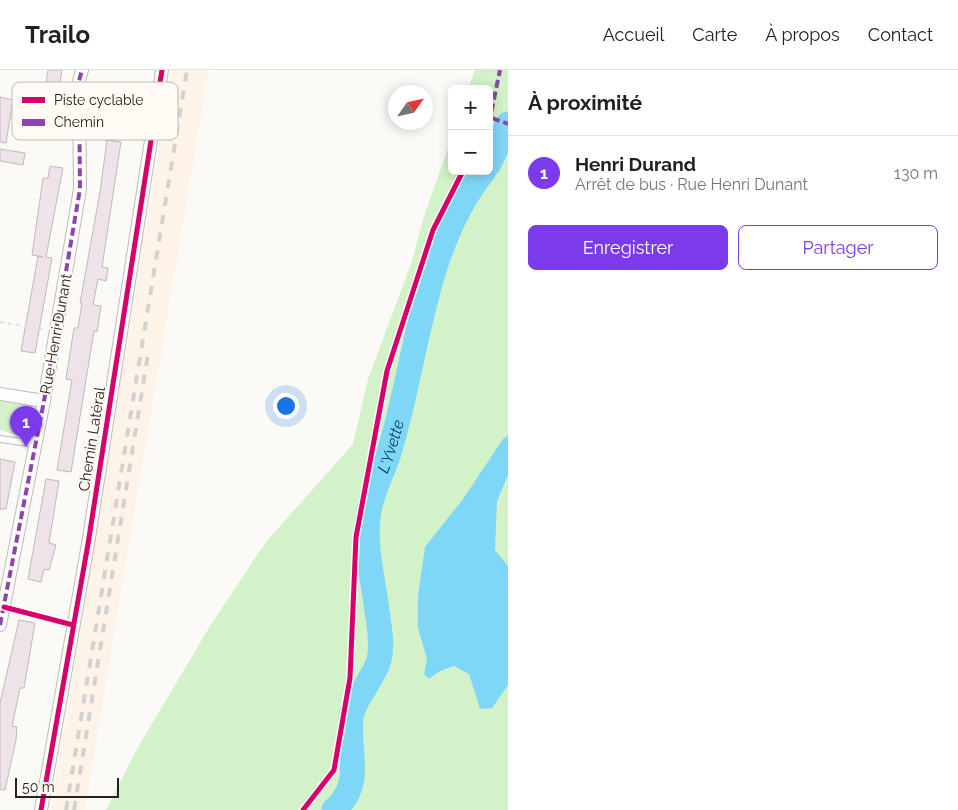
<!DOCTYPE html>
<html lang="fr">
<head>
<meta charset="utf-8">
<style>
  body { margin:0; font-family:Raleway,sans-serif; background:#f6f6f6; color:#202124 }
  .controls { position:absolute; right:15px; top:15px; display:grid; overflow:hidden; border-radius:8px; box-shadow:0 2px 12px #0003 }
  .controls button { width:45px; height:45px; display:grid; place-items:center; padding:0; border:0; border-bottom:1px solid #e0e0e0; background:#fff; color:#202124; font:25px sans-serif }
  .compass { position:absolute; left:388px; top:15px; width:45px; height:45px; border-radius:50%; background:#fff; box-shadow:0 2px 12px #0003; rotate:56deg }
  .scale { position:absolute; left:15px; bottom:12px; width:104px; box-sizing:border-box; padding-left:5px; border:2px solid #27221d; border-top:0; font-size:14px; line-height:18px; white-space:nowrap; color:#27221d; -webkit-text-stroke:4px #fffaf4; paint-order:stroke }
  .you { position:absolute; left:285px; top:335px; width:18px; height:18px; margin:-12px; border:4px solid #fff; border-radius:50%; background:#1a73e8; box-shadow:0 0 0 8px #1a73e833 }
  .badge { display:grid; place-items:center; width:32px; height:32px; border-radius:50%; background:#7c3aed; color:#fff; font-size:16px; font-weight:700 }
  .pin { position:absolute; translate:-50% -41px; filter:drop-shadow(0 1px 2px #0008) }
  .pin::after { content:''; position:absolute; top:26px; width:18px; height:15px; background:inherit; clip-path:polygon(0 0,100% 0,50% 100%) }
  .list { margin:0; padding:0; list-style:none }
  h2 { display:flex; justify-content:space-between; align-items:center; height:65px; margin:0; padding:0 20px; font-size:21px }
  h2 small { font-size:16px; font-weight:400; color:#757577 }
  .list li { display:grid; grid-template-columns:32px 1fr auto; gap:15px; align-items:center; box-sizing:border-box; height:75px; padding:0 20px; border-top:1px solid #e0e0e0 }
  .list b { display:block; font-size:19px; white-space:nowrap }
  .list p { margin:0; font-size:16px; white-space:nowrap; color:#757577 }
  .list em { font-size:16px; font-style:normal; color:#757577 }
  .actions { display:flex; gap:10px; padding:15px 20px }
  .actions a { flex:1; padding:11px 0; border:1px solid #7c3aed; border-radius:8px; text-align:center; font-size:18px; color:#7c3aed }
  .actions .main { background:#7c3aed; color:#fff }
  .map { position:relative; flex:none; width:508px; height:740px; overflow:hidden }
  header { display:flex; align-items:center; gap:30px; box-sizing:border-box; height:70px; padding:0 25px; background:#fff; border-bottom:1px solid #e0e0e0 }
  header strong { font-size:24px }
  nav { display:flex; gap:28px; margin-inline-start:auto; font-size:18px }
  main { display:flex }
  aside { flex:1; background:#fff }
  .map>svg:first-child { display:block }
</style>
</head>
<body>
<header>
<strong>Trailo</strong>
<nav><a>Accueil</a><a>Carte</a><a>À propos</a><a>Contact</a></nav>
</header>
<main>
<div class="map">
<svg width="508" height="740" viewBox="0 0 508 740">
  <rect width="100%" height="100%" fill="#fcfaf7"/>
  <polygon fill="#fdf3e9" points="172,0 209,0 85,740 51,740"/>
  <g fill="#d4f2ca">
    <polygon points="475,0 508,0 508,740 106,740 137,679 210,556 265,473 353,374 368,309 412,191 424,146 452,67 452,101 489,101 489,19 468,19"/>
    <polygon points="0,328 33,333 29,369 0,360"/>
  </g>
  <polygon fill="#7fd7f7" points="508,365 508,405 497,431 495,480 508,496 508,615 492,638 480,639 469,604 454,596 440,601 429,609 424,604 427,589 418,558 418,526 425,477 463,429 503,369"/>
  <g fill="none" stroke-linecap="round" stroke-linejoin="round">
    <g stroke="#7fd7f7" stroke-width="25">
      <polyline points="489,94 508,54"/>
      <path id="s1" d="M334 740C365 713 347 682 351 648 353 630 374 608 379 590 383 574 379 556 377 541 373 507 362 470 370 436 374 416 385 398 390 379 418 288 422 178 484 101"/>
    </g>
  </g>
  <g fill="#eee3e8" stroke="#bebabb">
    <polygon points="48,0 62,0 57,33 43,31"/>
    <polygon points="105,17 118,19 114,45 118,46 114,71 100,69 104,43 100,42"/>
    <polygon points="0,27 13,30 6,73 0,72"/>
    <polygon points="107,70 121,72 102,197 108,198 106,211 98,209 93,235 101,236 97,262 94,261 71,402 57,400 72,310 66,309 74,258 78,258 82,233 80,233 100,122"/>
    <polygon points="0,79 25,83 23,95 0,91"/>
    <polygon points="50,96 63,98 46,187 52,188 35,283 21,281 38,186 43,187 32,185 43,108 48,108"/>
    <polygon points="0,389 15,392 6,439 0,439"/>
    <polygon points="46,409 59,411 49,473 56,475 49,500 44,499 41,512 28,509"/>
    <polygon points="19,550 35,553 24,618 20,618 12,656 17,657 16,670 5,720 0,719 0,633"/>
  </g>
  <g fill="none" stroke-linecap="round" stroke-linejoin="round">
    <g stroke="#bebbb7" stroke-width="8">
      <polyline id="service" points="0,369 36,374"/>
    </g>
    <g stroke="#bebbb7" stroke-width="14">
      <g id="minor">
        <polyline points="0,324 44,331"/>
        <polyline points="0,555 44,331 80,119 79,11 82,0"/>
        <polyline points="41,740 88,474 162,0"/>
      </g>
    </g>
    <polyline stroke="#e2e1e0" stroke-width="2.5" stroke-dasharray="4 4" stroke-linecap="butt" points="0,252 42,259"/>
    <use href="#service" stroke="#fffefe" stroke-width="6"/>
    <use href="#minor" stroke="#fffefe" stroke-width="12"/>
    <g stroke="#d3d2d1" stroke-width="4" stroke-dasharray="9 9" stroke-linecap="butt">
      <polyline points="66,740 187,0"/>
      <polyline points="74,740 148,284"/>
    </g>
    <g stroke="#8e44ad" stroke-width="4" stroke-dasharray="8 4" stroke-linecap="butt">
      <polyline points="492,48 508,54"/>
      <polyline points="489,53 500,0"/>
      <polyline points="0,555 44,331 80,119 79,11 82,0"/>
    </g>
    <g stroke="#fffaf4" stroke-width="8">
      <g id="cycleway">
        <polyline points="4,537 73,555"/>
        <polyline points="41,740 88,474 162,0"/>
        <polyline points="303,740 334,700 350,608 356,467 387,301 433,160 463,101"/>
      </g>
    </g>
    <use href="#cycleway" stroke="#d6006c" stroke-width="5"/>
  </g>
  <g text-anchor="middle" stroke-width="4" stroke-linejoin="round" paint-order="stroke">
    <g font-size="15" fill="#27221d" stroke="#fffaf4">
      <text transform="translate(56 264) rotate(-80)" y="5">Rue Henri Dunant</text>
      <text transform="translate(92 369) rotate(-81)" y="5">Chemin Latéral</text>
    </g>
    <g font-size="16" font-style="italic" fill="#084054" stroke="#fffaf4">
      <text dy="6" stroke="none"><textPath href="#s1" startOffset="381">L'Yvette</textPath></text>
    </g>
  </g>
  <rect x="12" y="12" width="166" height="58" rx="8" fill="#fffaf4" stroke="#beb9b4" stroke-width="1"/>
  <rect x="22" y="27" width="23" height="6" fill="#d6006c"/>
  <rect x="22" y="49" width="23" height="7" fill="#8e44ad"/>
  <g font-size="14" fill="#27221d">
    <text x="54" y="35">Piste cyclable</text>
    <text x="54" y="57">Chemin</text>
  </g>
</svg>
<div class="controls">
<button>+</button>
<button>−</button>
</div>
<svg class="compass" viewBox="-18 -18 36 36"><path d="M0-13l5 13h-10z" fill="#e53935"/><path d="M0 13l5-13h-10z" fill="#757577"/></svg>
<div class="scale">50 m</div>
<div class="you"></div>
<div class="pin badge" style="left:26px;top:377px">1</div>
</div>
<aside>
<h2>À proximité<small></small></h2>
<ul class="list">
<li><span class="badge">1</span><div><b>Henri Durand</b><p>Arrêt de bus · Rue Henri Dunant</p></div><em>130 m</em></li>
</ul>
<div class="actions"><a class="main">Enregistrer</a><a>Partager</a></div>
</aside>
</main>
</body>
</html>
